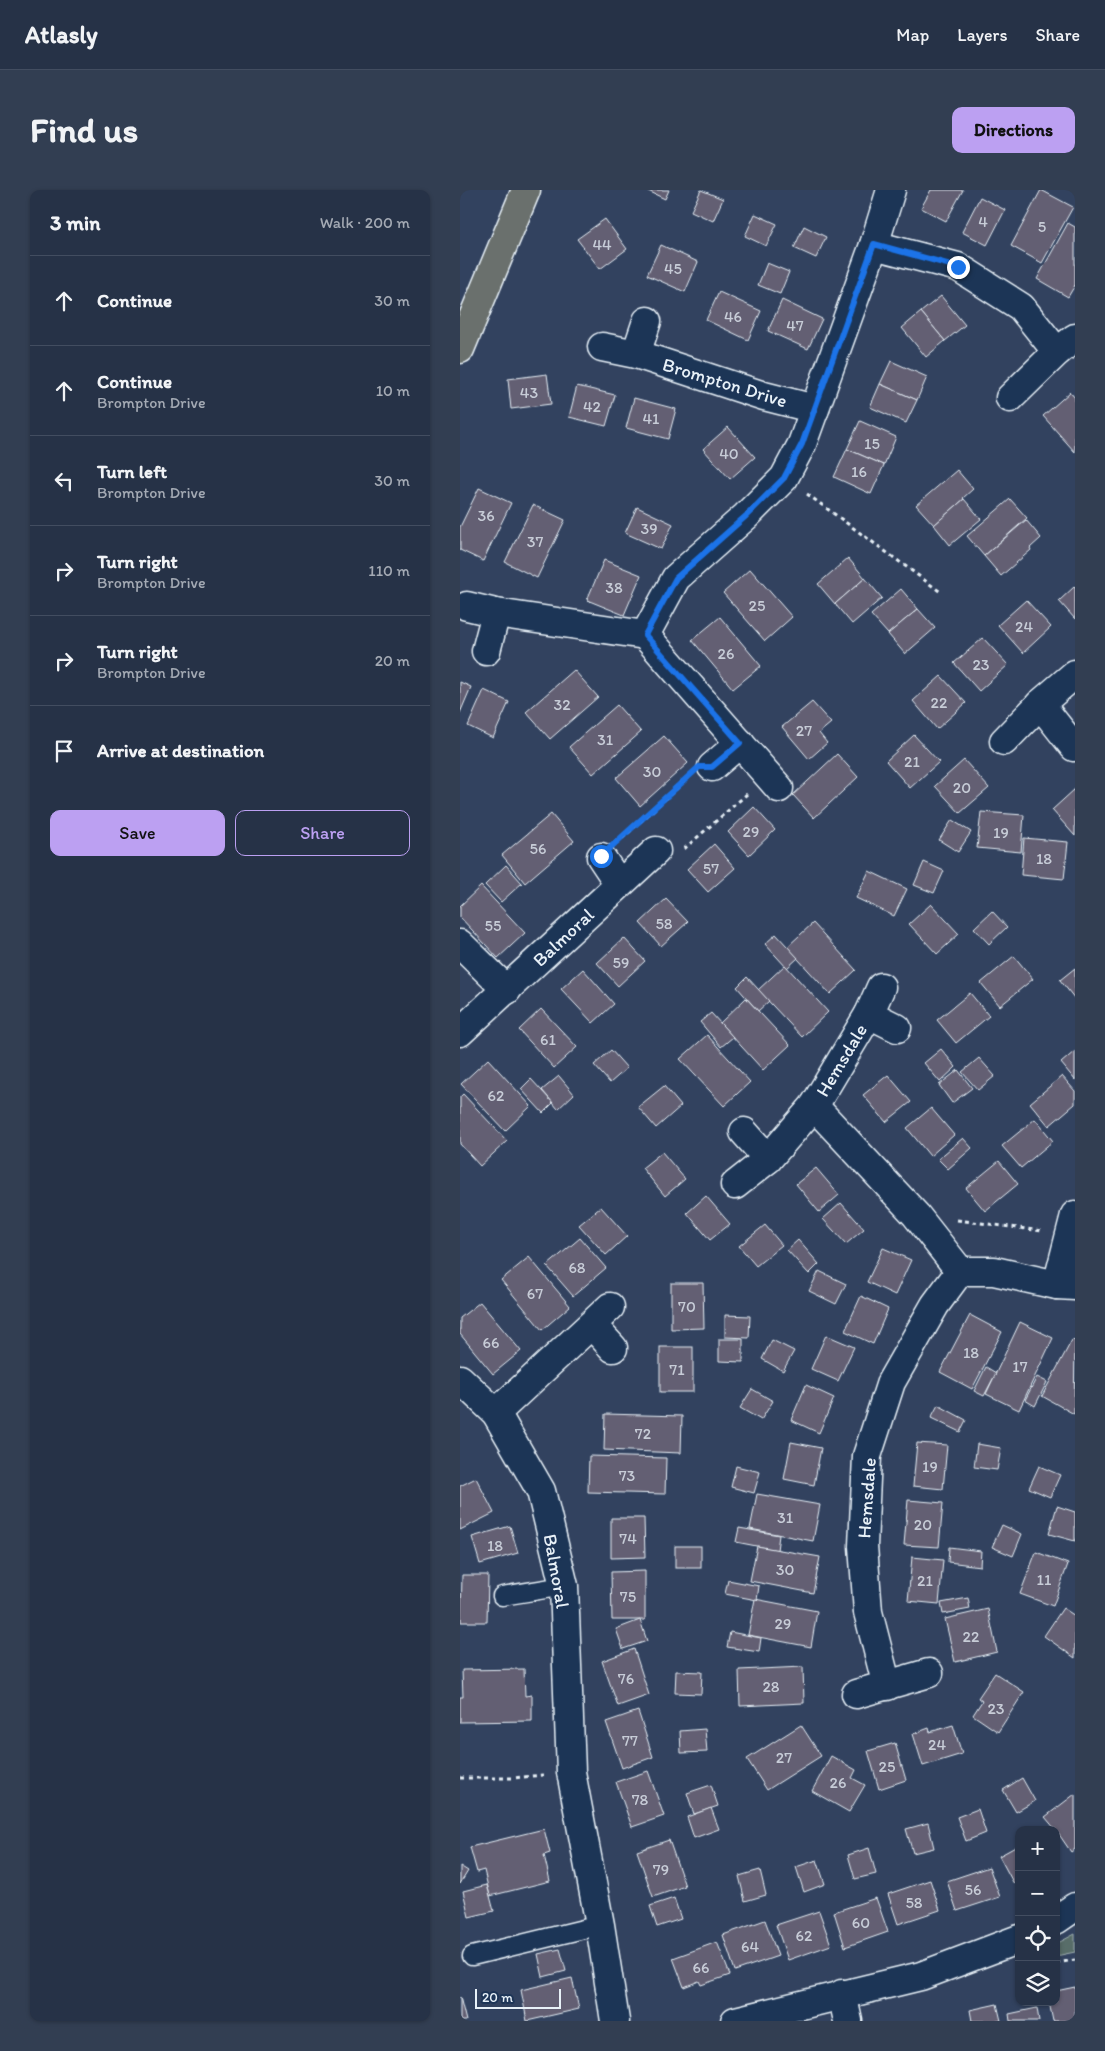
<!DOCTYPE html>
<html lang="en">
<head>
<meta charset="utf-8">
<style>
  body { margin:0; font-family:Itim,sans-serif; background:#323e52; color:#f1f3f6 }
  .controls { position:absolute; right:15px; bottom:15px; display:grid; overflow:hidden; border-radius:10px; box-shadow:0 1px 4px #0004 }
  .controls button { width:45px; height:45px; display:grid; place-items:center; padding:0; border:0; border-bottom:1px solid #424d60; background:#263247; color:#f1f3f6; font:25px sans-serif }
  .scale { position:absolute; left:15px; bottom:12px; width:86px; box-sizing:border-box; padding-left:5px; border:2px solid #e8f1f8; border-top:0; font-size:14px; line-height:18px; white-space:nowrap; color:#e8f1f8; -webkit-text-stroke:4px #1d3557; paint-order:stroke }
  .stop { position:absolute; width:15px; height:15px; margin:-11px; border:4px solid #1a73e8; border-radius:50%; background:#fff }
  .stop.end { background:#1a73e8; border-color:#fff; box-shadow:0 1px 5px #0008 }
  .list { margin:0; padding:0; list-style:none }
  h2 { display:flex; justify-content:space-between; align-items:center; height:65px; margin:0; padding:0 20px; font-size:21px }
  h2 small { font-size:16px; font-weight:400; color:#a4aab4 }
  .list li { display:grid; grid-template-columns:32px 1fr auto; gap:15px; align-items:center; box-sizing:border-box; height:90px; padding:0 20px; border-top:1px solid #424d60 }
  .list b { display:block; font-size:19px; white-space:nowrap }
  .list p { margin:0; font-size:16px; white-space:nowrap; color:#a4aab4 }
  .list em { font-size:16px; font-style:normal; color:#a4aab4 }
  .actions { display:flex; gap:10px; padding:15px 20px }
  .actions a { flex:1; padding:11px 0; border:1px solid #bca0f2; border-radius:10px; text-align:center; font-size:18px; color:#bca0f2 }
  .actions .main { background:#bca0f2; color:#111 }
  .icon { flex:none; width:28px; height:28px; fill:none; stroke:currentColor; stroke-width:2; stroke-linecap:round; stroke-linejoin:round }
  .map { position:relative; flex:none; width:615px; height:1831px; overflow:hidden; border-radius:10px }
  header { display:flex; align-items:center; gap:30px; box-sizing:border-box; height:70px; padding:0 25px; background:#263247; border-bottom:1px solid #424d60 }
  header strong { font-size:24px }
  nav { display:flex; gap:28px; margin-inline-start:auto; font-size:18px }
  .intro { display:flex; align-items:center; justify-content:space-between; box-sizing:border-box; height:120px; padding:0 30px }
  h1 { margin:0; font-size:35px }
  .button { padding:12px 22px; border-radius:10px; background:#bca0f2; color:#111; font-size:18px; font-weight:700 }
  main { display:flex; gap:30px; padding:0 30px }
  aside { flex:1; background:#263247; border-radius:10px; box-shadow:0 1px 4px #0004 }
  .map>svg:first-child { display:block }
</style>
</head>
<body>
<header>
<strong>Atlasly</strong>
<nav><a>Map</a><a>Layers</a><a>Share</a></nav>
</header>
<div class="intro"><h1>Find us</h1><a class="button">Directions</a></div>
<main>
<aside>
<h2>3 min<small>Walk · 200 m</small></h2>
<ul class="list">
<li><svg class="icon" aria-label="ahead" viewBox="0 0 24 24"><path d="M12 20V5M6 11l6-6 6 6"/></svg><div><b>Continue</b></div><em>30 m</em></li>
<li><svg class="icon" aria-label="ahead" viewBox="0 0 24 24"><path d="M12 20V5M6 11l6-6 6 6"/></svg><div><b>Continue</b><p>Brompton Drive</p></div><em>10 m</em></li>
<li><svg class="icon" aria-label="left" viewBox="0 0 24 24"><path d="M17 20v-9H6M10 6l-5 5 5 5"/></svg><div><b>Turn left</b><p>Brompton Drive</p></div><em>30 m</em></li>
<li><svg class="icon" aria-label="right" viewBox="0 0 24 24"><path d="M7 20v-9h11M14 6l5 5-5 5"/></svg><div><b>Turn right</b><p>Brompton Drive</p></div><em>110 m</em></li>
<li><svg class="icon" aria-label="right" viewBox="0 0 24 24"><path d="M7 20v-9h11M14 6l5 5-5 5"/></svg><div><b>Turn right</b><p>Brompton Drive</p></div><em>20 m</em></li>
<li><svg class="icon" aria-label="arrive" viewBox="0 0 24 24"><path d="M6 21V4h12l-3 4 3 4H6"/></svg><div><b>Arrive at destination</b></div></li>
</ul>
<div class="actions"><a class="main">Save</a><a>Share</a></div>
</aside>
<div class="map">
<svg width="615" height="1831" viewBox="0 0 615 1831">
  <rect width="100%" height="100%" fill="#32425f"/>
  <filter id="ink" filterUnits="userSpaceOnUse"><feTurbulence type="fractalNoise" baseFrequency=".02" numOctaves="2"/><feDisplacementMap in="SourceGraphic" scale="10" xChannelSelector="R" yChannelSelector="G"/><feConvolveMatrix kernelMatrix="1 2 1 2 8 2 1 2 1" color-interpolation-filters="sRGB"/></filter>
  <g filter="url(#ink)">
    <polygon fill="#586d69" stroke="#a0afb0" points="615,1744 615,1762 596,1766 596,1754"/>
    <g fill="#645f73" stroke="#e8f1f8">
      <polygon points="186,0 209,0 205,9"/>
      <polygon points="241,0 263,9 253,31 231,21"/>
      <polygon points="471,0 503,0 486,31 461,18"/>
      <polygon points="581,0 613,17 582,73 551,56"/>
      <polygon points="520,7 545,20 527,55 502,42"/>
      <polygon points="295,24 317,34 306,56 285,46"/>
      <polygon points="145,29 167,59 140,79 117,49"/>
      <polygon points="608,33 615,37 615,95 608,107 577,89"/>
      <polygon points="344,36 366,47 356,68 334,58"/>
      <polygon points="201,55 238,72 225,102 187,85"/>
      <polygon points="307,73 329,82 320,104 298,95"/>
      <polygon points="259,102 301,121 288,150 246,130"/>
      <polygon points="481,106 505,135 485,151 461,122"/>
      <polygon points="322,110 362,129 348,159 308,141"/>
      <polygon points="461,122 485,151 466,167 442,138"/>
      <polygon points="431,171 467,187 457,210 420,194"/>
      <polygon points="87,184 91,214 51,219 48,189"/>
      <polygon points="420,194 457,210 446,233 410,217"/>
      <polygon points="117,196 155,205 146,236 109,227"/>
      <polygon points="610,202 615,208 615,262 583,226"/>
      <polygon points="174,208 216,219 208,249 166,238"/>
      <polygon points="400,231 436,247 424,275 387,259"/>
      <polygon points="268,237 295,267 270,289 243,259"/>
      <polygon points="387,259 424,275 411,304 374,287"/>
      <polygon points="497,280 513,299 503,308 504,309 474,335 456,315"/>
      <polygon points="19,298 51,313 23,371 0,360 0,337"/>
      <polygon points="504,309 521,329 490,355 474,335"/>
      <polygon points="550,309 567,328 524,366 507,346"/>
      <polygon points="73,315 105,330 77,388 45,372"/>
      <polygon points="177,317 213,334 201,359 165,343"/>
      <polygon points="566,330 581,348 570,358 571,360 541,386 524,366"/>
      <polygon points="388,368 405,388 375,414 358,394"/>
      <polygon points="144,370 181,385 164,425 127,410"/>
      <polygon points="290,379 332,427 305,451 263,403"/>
      <polygon points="405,388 422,408 392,434 375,414"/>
      <polygon points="615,396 615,429 599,411"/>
      <polygon points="441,399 458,419 428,444 411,425"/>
      <polygon points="566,410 591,437 563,463 538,435"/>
      <polygon points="458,419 475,438 445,464 428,444"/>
      <polygon points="260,427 301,476 273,499 232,450"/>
      <polygon points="523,448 548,475 519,501 494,473"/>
      <polygon points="114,480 138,507 90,549 66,522"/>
      <polygon points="481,486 506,513 477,539 453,511"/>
      <polygon points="0,492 11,497 0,523"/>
      <polygon points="24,500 49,512 33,548 8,536"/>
      <polygon points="352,512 371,533 359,543 367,553 349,569 322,537"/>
      <polygon points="157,515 181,542 133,584 109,557"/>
      <polygon points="454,545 479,572 450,598 426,571"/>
      <polygon points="204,546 228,573 180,616 156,588"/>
      <polygon points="377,564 398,587 354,628 333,605"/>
      <polygon points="504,570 529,598 500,623 475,596"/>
      <polygon points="615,599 615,646 592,620"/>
      <polygon points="294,617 315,640 289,665 268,642"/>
      <polygon points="521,622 564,625 561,662 517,658"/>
      <polygon points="91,624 114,651 65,693 42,665"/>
      <polygon points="492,630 511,642 498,662 479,650"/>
      <polygon points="564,648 608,652 604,689 561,685"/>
      <polygon points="254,654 275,678 248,702 227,679"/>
      <polygon points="464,672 484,681 474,703 454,695"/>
      <polygon points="46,675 62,693 41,712 25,695"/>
      <polygon points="409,681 447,699 434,726 396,708"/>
      <polygon points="21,696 65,743 38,768 0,727 0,716"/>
      <polygon points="206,709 228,732 201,756 180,733"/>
      <polygon points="471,714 499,744 477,764 449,734"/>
      <polygon points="532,721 547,737 529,754 514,738"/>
      <polygon points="353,733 396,780 370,804 327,757"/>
      <polygon points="316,744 338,768 327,778 305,754"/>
      <polygon points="164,748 185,771 158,796 137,773"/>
      <polygon points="554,766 573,789 540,816 521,793"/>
      <polygon points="325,775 368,822 342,847 298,800"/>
      <polygon points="615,778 615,809 600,790"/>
      <polygon points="123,779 154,814 133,833 101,799"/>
      <polygon points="287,787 309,811 298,821 277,797"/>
      <polygon points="510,803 529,826 496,853 477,830"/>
      <polygon points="286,808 330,855 303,880 260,833"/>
      <polygon points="81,819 117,857 94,878 59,840"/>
      <polygon points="251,823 273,847 261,857 240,832"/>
      <polygon points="247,845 290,892 264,916 220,869"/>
      <polygon points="481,859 496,877 480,892 464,873"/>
      <polygon points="151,860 167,878 150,893 134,875"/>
      <polygon points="615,861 615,890 601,873"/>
      <polygon points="519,868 535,886 518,900 502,882"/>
      <polygon points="28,869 71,916 45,941 1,894"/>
      <polygon points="498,880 512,898 492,913 479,895"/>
      <polygon points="428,885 451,912 426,932 403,905"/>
      <polygon points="99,886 114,904 98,919 82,900"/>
      <polygon points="602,886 615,901 615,914 589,936 570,913"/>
      <polygon points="71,889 93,913 83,923 61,899"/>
      <polygon points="204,896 221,916 196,938 178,917"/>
      <polygon points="3,904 47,951 20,976 0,954 0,907"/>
      <polygon points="471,918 494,945 470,966 447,938"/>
      <polygon points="575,929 593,951 561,978 542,956"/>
      <polygon points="503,948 512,958 488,979 478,969"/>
      <polygon points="202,962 225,989 205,1006 182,978"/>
      <polygon points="539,971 558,994 525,1021 506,998"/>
      <polygon points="356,978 379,1005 359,1022 336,994"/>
      <polygon points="246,1006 270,1034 250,1050 227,1023"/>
      <polygon points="381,1013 404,1039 386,1054 363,1029"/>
      <polygon points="141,1017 167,1046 146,1065 119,1035"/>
      <polygon points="305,1035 322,1055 296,1076 279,1056"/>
      <polygon points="120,1048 146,1078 113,1106 87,1076"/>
      <polygon points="338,1050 359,1074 349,1084 327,1060"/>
      <polygon points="423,1058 451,1070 435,1105 407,1092"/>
      <polygon points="69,1067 110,1116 82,1140 41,1090"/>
      <polygon points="359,1081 386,1094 376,1114 349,1101"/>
      <polygon points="211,1093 243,1093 244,1138 211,1139"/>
      <polygon points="401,1106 428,1119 413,1154 385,1141"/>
      <polygon points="20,1112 61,1161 33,1184 0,1144 0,1128"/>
      <polygon points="265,1125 290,1126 289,1148 265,1147"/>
      <polygon points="510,1125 542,1142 512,1199 480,1182"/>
      <polygon points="560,1132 593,1148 559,1220 526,1204"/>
      <polygon points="366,1145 394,1157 378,1191 351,1179"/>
      <polygon points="259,1149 283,1149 283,1172 259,1171"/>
      <polygon points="312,1150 334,1161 323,1181 302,1169"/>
      <polygon points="612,1150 615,1151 614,1224 582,1206"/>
      <rect x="200" y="1157" width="33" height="45"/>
      <polygon points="526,1177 536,1183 524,1206 514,1201"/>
      <polygon points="577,1187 587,1192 575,1216 565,1210"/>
      <polygon points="346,1195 374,1208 359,1243 331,1230"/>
      <polygon points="292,1199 313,1211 301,1230 280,1218"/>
      <polygon points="478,1215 506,1230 500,1242 471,1228"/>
      <polygon points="145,1224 222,1226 221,1263 144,1260"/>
      <polygon points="331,1252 361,1258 354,1295 324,1289"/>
      <polygon points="457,1253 487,1255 483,1299 453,1296"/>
      <polygon points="517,1254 541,1258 537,1280 514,1277"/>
      <polygon points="129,1266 206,1268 205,1304 128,1302"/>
      <polygon points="276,1276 300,1282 294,1303 271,1297"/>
      <polygon points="579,1276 600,1285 590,1307 569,1298"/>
      <polygon points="16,1288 34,1323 0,1340 0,1296"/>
      <polygon points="297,1304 360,1315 353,1351 290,1339"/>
      <polygon points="448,1310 483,1313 479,1357 444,1355"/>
      <polygon points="597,1316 615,1322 615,1351 589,1344"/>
      <polygon points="151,1328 184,1328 185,1367 151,1368"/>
      <polygon points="542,1335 562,1344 553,1366 532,1357"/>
      <polygon points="50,1336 58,1363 20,1374 12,1347"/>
      <polygon points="279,1338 319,1345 317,1360 276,1352"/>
      <rect x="215" y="1356" width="26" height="22"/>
      <polygon points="297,1356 360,1367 353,1403 290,1391"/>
      <polygon points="489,1357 521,1361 520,1376 488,1372"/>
      <polygon points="576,1362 608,1374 593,1416 560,1404"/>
      <polygon points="452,1367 483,1370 479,1414 448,1411"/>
      <polygon points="185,1381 185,1430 152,1430 151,1382"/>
      <polygon points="2,1385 28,1385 27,1432 1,1432"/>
      <polygon points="268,1390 299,1396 297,1410 265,1404"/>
      <polygon points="508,1408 510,1419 483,1424 481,1413"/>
      <polygon points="295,1409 357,1421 351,1457 288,1445"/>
      <polygon points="603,1418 615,1426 615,1468 584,1446"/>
      <polygon points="528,1419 537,1462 495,1472 485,1429"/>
      <polygon points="180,1430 187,1451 163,1459 156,1439"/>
      <polygon points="270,1442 301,1448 299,1462 267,1457"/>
      <polygon points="174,1459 189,1505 158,1516 142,1471"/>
      <polygon points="343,1477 344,1513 280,1516 279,1480"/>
      <polygon points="64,1479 65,1506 72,1505 72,1531 0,1532 0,1507 3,1507 2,1480"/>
      <polygon points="216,1481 242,1482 241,1504 215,1503"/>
      <polygon points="535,1483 564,1502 538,1542 513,1525 522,1511 518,1508"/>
      <polygon points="178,1521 193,1567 162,1578 146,1532"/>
      <polygon points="341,1535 361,1566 307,1600 287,1569"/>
      <polygon points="493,1535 502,1564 463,1576 453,1544 469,1538 470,1542"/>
      <polygon points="245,1539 247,1562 221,1563 220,1541"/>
      <polygon points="435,1553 446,1590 419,1599 408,1561"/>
      <polygon points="371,1566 396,1580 392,1588 405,1595 389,1622 352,1601"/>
      <polygon points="188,1581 204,1626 172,1637 156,1592"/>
      <polygon points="562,1588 575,1611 556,1622 543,1600"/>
      <polygon points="251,1595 258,1616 234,1624 227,1603"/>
      <polygon points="615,1604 615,1659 611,1662 596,1640 585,1627"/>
      <polygon points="251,1618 259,1639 234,1648 227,1627"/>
      <polygon points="518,1619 526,1643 506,1651 497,1627"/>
      <polygon points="468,1633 474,1658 453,1663 446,1639"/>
      <polygon points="84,1639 90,1663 84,1665 90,1691 30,1706 24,1680 17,1682 10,1657"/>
      <polygon points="209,1650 225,1696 193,1707 177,1661"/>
      <polygon points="559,1655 559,1691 554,1694 539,1666"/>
      <polygon points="409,1658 416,1684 395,1689 388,1665"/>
      <polygon points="357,1670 365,1694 344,1702 336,1677"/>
      <polygon points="0,1676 8,1681 0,1694"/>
      <polygon points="529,1677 540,1707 497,1721 487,1691"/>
      <polygon points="300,1680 306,1705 285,1711 279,1686"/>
      <polygon points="470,1690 480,1720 438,1734 428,1704"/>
      <polygon points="27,1695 34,1721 9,1727 3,1701"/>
      <polygon points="214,1708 221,1729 197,1737 190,1716"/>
      <polygon points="416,1708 428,1742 385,1757 374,1722"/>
      <polygon points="359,1721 371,1755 328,1770 316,1735"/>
      <polygon points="305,1730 318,1766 275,1781 263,1745"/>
      <polygon points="257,1752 270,1785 241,1795 239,1791 224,1797 213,1768"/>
      <polygon points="100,1759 106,1781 83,1787 78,1764"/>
      <polygon points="112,1788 119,1819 67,1831 61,1800"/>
      <polygon points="615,1797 615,1831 593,1831 589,1812 596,1812 596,1801"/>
      <polygon points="0,1807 6,1831 0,1831"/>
      <polygon points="537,1814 541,1831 512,1831 510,1820"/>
      <polygon points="577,1818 579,1831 550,1831 549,1824"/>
    </g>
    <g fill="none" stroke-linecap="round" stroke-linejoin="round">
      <g stroke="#e8f1f8" stroke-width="21">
        <g id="service">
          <polyline points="42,1406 104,1396"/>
          <polyline points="12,1766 140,1735"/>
        </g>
      </g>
      <g stroke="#e8f1f8" stroke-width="31">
        <g id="minor">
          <polyline points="414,55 498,77 561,117 597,162"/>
          <polyline points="142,157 176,164 304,206 355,219"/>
          <polyline points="176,164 187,131"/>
          <polyline points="550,208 597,162 615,148"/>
          <polyline points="7,416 36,423 185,445 319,598"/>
          <polyline points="185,445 216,388 286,326 324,288 342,254 414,55 431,0"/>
          <polyline points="26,461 36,423"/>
          <polyline points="580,514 614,557"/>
          <polyline points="544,551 580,514 615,484"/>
          <polyline points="252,577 280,553"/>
          <polyline points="141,667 159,694"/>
          <polyline points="0,754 47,800"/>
          <polyline points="409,824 437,838"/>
          <polyline points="0,842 196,661"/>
          <polyline points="354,916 409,824 421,797"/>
          <polyline points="284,942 308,969"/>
          <polyline points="275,995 308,969 354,916 456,1025 500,1081"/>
          <polyline points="597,1095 615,1025"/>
          <polyline points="132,1135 153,1158"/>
          <polyline points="0,1189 36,1223 81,1301 104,1396 111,1582 140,1735 155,1831"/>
          <polyline points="36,1223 150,1117"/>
          <polyline points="427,1496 408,1422 403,1356 407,1266 431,1192 475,1115 500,1081 534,1081 597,1095 615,1096"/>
          <polyline points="396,1504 469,1483"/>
          <polyline points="596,1730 615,1717"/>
          <polyline points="382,1804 388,1831"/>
          <polyline points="275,1831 461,1786 559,1749"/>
        </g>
      </g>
      <g stroke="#e8f1f8" stroke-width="31">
        <polyline id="primary" points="0,159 66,0"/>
      </g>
      <g stroke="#e8f1f8" stroke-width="3" stroke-dasharray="4 4" stroke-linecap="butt">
        <polyline points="347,304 482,403"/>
        <polyline points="162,648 227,588"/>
        <polyline points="224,659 287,604"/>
        <polyline points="497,1030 582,1041"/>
        <polyline points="0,1588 53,1588 83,1585"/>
        <polyline points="596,1773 615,1770"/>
      </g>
      <use href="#service" stroke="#1d3557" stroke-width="18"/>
      <use href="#minor" stroke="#1d3557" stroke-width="28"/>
      <use href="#primary" stroke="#6a706d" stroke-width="28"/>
    </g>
  </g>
  <g fill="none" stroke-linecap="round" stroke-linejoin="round" filter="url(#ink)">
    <polyline stroke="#1a73e8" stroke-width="6" points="141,666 239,577 252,577 280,553 185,445 216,388 286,326 324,288 342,254 414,54 498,77"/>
  </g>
  <g text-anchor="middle" stroke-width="4.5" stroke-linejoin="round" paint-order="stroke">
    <g font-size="16" fill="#c7ccd7">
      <text x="523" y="37">4</text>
      <text x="582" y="42">5</text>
      <text x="142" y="60">44</text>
      <text x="213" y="84">45</text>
      <text x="273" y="132">46</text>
      <text x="335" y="141">47</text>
      <text x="69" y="208">43</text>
      <text x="132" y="222">42</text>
      <text x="191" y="234">41</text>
      <text x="412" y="259">15</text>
      <text x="269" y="269">40</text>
      <text x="399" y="287">16</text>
      <text x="26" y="331">36</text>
      <text x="189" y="344">39</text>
      <text x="75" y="357">37</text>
      <text x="154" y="403">38</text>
      <text x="297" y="421">25</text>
      <text x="564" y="442">24</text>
      <text x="266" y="469">26</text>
      <text x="521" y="480">23</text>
      <text x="479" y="518">22</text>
      <text x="102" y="520">32</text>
      <text x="344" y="546">27</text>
      <text x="145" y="555">31</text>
      <text x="452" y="577">21</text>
      <text x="192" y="587">30</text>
      <text x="502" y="603">20</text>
      <text x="291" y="647">29</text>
      <text x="541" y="648">19</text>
      <text x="78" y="664">56</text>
      <text x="584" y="674">18</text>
      <text x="251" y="684">57</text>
      <text x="204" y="739">58</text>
      <text x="33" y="741">55</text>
      <text x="161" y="778">59</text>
      <text x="88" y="855">61</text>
      <text x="36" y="911">62</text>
      <text x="117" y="1083">68</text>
      <text x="75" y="1109">67</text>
      <text x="227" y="1122">70</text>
      <text x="31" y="1158">66</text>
      <text x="511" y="1168">18</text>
      <text x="560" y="1182">17</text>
      <text x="217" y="1185">71</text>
      <text x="183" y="1249">72</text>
      <text x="470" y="1282">19</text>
      <text x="167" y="1291">73</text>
      <text x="325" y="1333">31</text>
      <text x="463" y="1340">20</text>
      <text x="168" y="1354">74</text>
      <text x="35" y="1361">18</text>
      <text x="325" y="1385">30</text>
      <text x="584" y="1395">11</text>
      <text x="465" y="1396">21</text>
      <text x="168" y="1412">75</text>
      <text x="323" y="1439">29</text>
      <text x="511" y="1452">22</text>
      <text x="166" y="1494">76</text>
      <text x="311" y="1502">28</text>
      <text x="536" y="1524">23</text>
      <text x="170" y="1556">77</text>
      <text x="477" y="1560">24</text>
      <text x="324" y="1573">27</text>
      <text x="427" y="1582">25</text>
      <text x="378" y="1598">26</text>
      <text x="180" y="1615">78</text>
      <text x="201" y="1685">79</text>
      <text x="513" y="1705">56</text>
      <text x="454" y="1718">58</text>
      <text x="401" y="1738">60</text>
      <text x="344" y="1751">62</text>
      <text x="290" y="1762">64</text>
      <text x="241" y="1783">66</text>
    </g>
    <g font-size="19" fill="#e8f1f8" stroke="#1d3557">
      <text transform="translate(265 192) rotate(17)" y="7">Brompton Drive</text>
      <text transform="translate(103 747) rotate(-43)" y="7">Balmoral</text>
      <text transform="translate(381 870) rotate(-59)" y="7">Hemsdale</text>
      <text transform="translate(406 1308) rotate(-86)" y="7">Hemsdale</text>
      <text transform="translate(97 1381) rotate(80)" y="7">Balmoral</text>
    </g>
  </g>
</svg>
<div class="controls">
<button>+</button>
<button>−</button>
<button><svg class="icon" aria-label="locate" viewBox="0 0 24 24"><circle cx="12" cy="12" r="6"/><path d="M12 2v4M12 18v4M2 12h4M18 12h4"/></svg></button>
<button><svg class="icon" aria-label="layers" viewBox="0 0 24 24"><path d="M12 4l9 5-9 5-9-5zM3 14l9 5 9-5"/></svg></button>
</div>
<div class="scale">20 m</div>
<div class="stop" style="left:141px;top:666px"></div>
<div class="stop end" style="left:498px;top:77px"></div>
</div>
</main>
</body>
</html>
